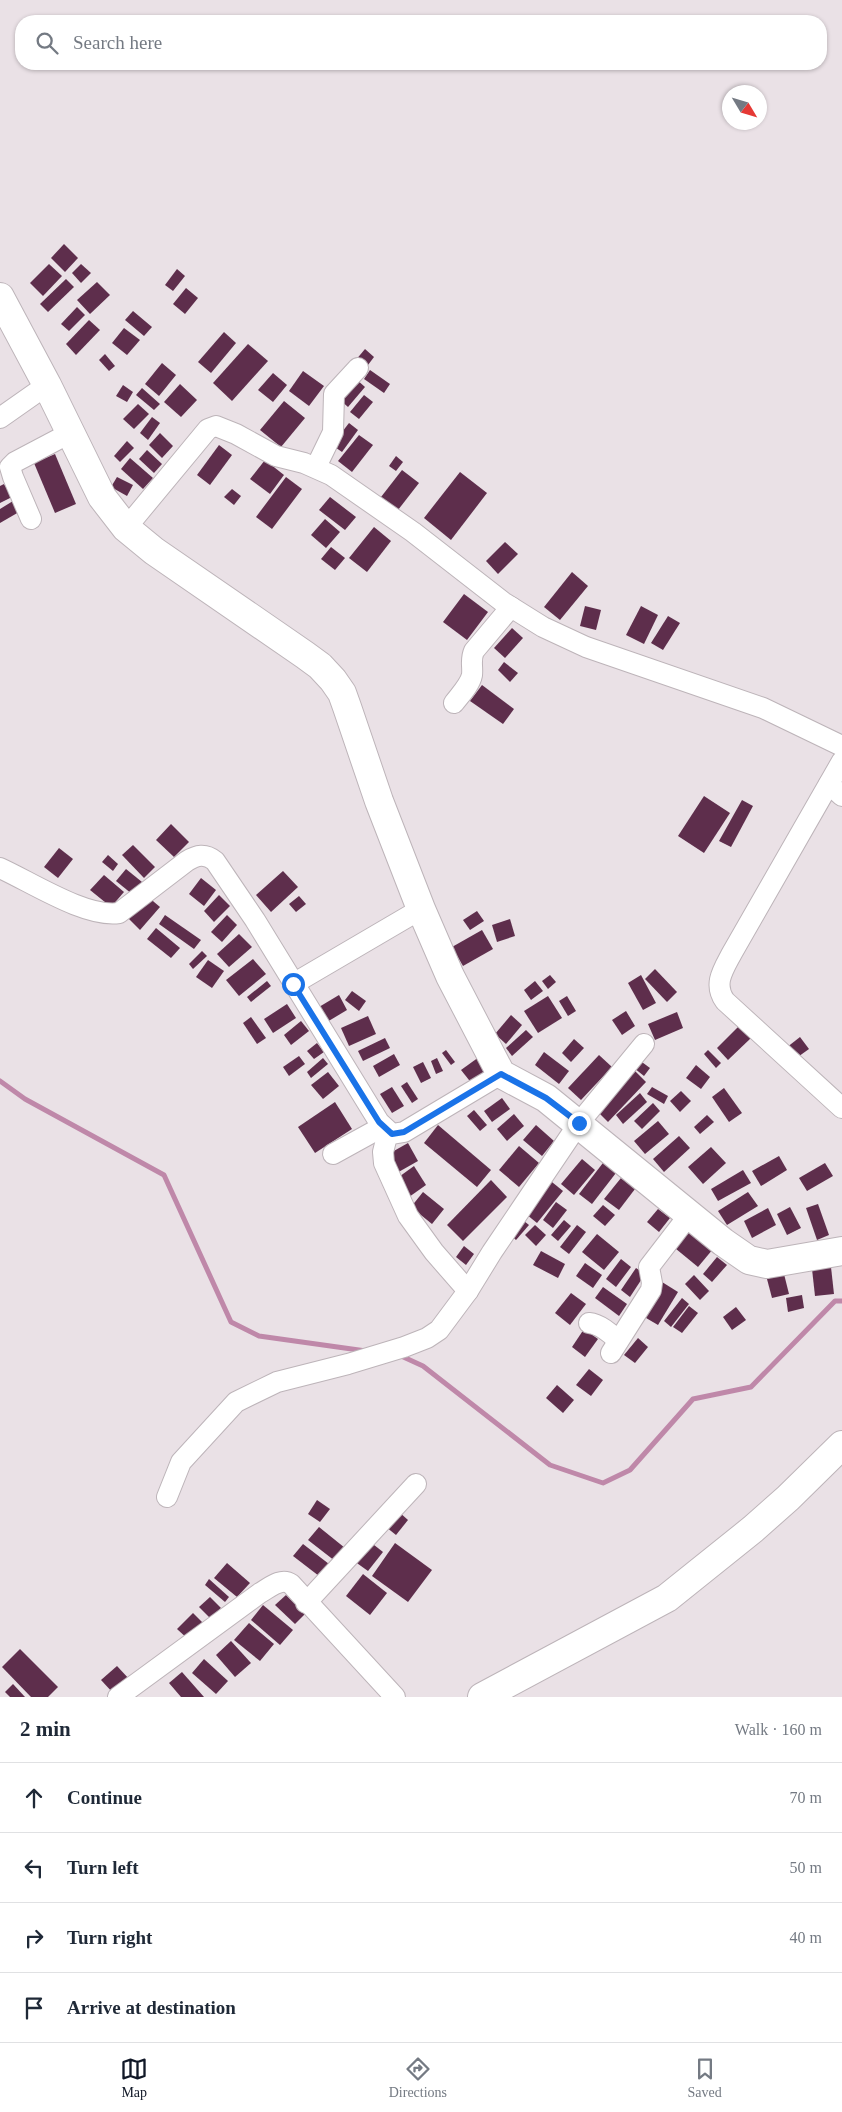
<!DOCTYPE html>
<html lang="en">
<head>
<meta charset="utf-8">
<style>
  body { margin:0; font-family:Georgia,serif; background:#f6f6f7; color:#1f2937 }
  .compass { position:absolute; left:722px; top:85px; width:45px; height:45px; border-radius:50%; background:#fff; box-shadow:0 1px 4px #0004; rotate:128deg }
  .stop { position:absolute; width:15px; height:15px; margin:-11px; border:4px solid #1a73e8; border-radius:50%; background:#fff }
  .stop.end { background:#1a73e8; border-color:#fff; box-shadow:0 1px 5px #0008 }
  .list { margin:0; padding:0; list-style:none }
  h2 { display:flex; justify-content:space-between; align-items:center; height:65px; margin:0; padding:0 20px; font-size:21px }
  h2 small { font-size:16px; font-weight:400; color:#747a83 }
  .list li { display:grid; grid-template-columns:32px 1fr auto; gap:15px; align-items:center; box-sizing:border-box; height:70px; padding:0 20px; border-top:1px solid #e0e1e3 }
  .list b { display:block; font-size:19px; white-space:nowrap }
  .list em { font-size:16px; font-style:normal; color:#747a83 }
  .icon { flex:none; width:28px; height:28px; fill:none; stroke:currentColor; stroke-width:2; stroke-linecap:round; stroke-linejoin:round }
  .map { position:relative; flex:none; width:842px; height:1697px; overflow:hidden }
  .search { position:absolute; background:#fff; box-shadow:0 1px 4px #0004; left:15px; right:15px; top:15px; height:55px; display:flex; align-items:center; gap:12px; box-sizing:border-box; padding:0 18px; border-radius:20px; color:#747a83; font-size:19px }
  .sheet { height:345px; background:#fff }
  nav { display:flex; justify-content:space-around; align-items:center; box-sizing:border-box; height:70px; border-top:1px solid #e0e1e3; background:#fff; font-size:14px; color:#747a83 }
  nav a { display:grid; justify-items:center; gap:2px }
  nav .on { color:#111827 }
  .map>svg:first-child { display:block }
</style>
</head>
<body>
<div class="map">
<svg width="842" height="1697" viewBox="0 0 842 1697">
  <rect width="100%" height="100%" fill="#eae1e6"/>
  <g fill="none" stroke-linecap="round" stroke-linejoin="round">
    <g stroke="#bf88a9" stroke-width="5">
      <polyline points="0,1081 25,1099 164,1175 231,1322 259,1336 366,1351"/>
      <polyline points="399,1355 423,1366 550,1465 603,1483 630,1470 693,1399 751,1387 835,1301 842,1301"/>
    </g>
  </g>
  <g fill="#5e2e4c">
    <polygon points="64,244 78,258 65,272 51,258"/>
    <polygon points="49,264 62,276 43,296 30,283"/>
    <polygon points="81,264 91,273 81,283 72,273"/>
    <polygon points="177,269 185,276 173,291 165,285"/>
    <polygon points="66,279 74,287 48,312 40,304"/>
    <polygon points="97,282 110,295 90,314 77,300"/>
    <polygon points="186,288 198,298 185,314 173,304"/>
    <polygon points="77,307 85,315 69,331 61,324"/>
    <polygon points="133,311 152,327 144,336 125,320"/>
    <polygon points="89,320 100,330 76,355 66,344"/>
    <polygon points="124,328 140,340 127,355 112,343"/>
    <polygon points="224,332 236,343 211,373 198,362"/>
    <polygon points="248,344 268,361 232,401 213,383"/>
    <polygon points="365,349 374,357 365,369 355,361"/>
    <polygon points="105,354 115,366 109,371 99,360"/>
    <polygon points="162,363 176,375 159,396 145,384"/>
    <polygon points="370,370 390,384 384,393 364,379"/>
    <polygon points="303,371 324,386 309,406 289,391"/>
    <polygon points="273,373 287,385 273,402 258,390"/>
    <polygon points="356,379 365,387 348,407 339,399"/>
    <polygon points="180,384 197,400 181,417 164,402"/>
    <polygon points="123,385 133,392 127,402 116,396"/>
    <polygon points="142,388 160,404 154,410 136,395"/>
    <polygon points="364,395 373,402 359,419 350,412"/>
    <polygon points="284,401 305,418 281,447 260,430"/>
    <polygon points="138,404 149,414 134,429 123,419"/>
    <polygon points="152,417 160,423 148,440 140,433"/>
    <polygon points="349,423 358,430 342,452 332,445"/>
    <polygon points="160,433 173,446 162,458 149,445"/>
    <polygon points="359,435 373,445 352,472 338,461"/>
    <polygon points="127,441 134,448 120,462 114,456"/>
    <polygon points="219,445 232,455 210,485 197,475"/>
    <polygon points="147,450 162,464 154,473 139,459"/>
    <polygon points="55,454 76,504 55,513 34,463"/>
    <polygon points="396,456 403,462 396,471 389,466"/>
    <polygon points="130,458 153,478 143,489 121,469"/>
    <polygon points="265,460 284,475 270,494 250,479"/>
    <polygon points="402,470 419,483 398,510 381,497"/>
    <polygon points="460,472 487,493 451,540 424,518"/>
    <polygon points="117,477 133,485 127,496 111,487"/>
    <polygon points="286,477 302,489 272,529 256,517"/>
    <polygon points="4,484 12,497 0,503 0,486"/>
    <polygon points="232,489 241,496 234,505 224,497"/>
    <polygon points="330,497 356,517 345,530 319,510"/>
    <polygon points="13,501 19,512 0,523 0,509"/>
    <polygon points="325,519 340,532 326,548 311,535"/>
    <polygon points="374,527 391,541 367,572 349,558"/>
    <polygon points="505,542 518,554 498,574 486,561"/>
    <polygon points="331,547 345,558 335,570 321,559"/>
    <polygon points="572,572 588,586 560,620 544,607"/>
    <polygon points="464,594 488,612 467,640 443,622"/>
    <polygon points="585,606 601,610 596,630 580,626"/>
    <polygon points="641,606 658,615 644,644 626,635"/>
    <polygon points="668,616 680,623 663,650 651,643"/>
    <polygon points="512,628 523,638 505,658 494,648"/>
    <polygon points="504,662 518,673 510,682 498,670"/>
    <polygon points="482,685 514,709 503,724 470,701"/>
    <polygon points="704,796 730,813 704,853 678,836"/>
    <polygon points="742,800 753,806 731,847 719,841"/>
    <polygon points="171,824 189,842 174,857 156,840"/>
    <polygon points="133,845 155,867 144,878 122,855"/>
    <polygon points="59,848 73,859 58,878 44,867"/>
    <polygon points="108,855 118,864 113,871 102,862"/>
    <polygon points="126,869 142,882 132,894 116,881"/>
    <polygon points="283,871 298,887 271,912 256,895"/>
    <polygon points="104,875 124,892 111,907 90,890"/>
    <polygon points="201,878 216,890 204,906 189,894"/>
    <polygon points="219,895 230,906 214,922 204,911"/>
    <polygon points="147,896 160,907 140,930 128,918"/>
    <polygon points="299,896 306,904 296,912 289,904"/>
    <polygon points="477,911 484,921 470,930 463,920"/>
    <polygon points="165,915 201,940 194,949 159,924"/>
    <polygon points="227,915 237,925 222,942 211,932"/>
    <polygon points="510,919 515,936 497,942 492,925"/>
    <polygon points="156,928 180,948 171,958 147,939"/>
    <polygon points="482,930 493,949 463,966 452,947"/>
    <polygon points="239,934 252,947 229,967 217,954"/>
    <polygon points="202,951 207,956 193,969 189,964"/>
    <polygon points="253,959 266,974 239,996 226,980"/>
    <polygon points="208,960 224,971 212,988 196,977"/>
    <polygon points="655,969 677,992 667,1002 645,979"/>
    <polygon points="550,975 556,982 548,989 542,981"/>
    <polygon points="641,975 656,1003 643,1010 628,983"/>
    <polygon points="267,981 271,986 251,1002 247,997"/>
    <polygon points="535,981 543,991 531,1000 524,990"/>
    <polygon points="352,991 366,1001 359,1011 345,1000"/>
    <polygon points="339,995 347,1010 327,1022 319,1007"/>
    <polygon points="548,996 562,1018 538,1033 524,1011"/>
    <polygon points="567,996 576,1011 568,1016 559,1001"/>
    <polygon points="287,1004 296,1018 273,1033 264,1019"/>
    <polygon points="626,1011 635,1026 622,1035 612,1020"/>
    <polygon points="677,1012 683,1028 655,1040 648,1024"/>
    <polygon points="511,1015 522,1025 506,1044 495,1034"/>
    <polygon points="368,1016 376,1034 349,1046 341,1028"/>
    <polygon points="251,1017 266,1038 257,1044 243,1023"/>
    <polygon points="301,1021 309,1031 291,1045 284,1035"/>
    <polygon points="739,1026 751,1038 728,1060 717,1048"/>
    <polygon points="526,1030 533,1037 512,1056 506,1048"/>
    <polygon points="800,1037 809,1049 795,1059 786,1048"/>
    <polygon points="385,1038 390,1048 363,1061 358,1051"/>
    <polygon points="574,1039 584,1048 571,1062 562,1053"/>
    <polygon points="317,1043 324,1052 314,1059 307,1051"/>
    <polygon points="446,1050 455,1062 451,1065 442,1053"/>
    <polygon points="708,1050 721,1063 716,1068 704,1054"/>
    <polygon points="544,1052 569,1071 559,1084 535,1065"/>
    <polygon points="394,1054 400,1065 379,1077 373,1066"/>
    <polygon points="599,1055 612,1067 581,1100 568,1088"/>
    <polygon points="299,1056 305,1064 289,1076 283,1067"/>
    <polygon points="479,1057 490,1072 473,1085 461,1070"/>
    <polygon points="635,1057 650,1068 644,1076 629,1064"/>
    <polygon points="323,1058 328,1064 311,1078 307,1072"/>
    <polygon points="437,1058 443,1071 436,1074 431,1061"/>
    <polygon points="423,1062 431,1078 421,1083 413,1067"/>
    <polygon points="696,1065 710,1077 701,1089 686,1078"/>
    <polygon points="631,1067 646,1082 608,1122 593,1107"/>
    <polygon points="328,1072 339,1086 323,1099 311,1085"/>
    <polygon points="407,1082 418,1099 412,1103 401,1086"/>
    <polygon points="392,1087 404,1106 392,1113 380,1094"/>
    <polygon points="652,1087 668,1096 664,1104 647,1094"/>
    <polygon points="724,1088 742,1113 729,1122 712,1097"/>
    <polygon points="681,1091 691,1101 680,1112 670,1101"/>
    <polygon points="640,1093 647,1102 623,1124 616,1115"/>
    <polygon points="502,1098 510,1109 492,1122 484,1111"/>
    <polygon points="335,1102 352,1129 315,1153 298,1127"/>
    <polygon points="653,1103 660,1111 642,1129 634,1121"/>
    <polygon points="474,1110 487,1125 480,1131 467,1116"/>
    <polygon points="514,1114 524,1126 507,1141 497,1129"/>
    <polygon points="707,1115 714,1122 700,1134 694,1127"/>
    <polygon points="658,1121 669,1134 645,1154 634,1141"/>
    <polygon points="438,1125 491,1170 477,1187 424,1143"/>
    <polygon points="536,1125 554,1141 542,1156 523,1140"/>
    <polygon points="679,1136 690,1148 664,1172 653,1159"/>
    <polygon points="408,1143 418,1161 395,1174 385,1156"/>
    <polygon points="519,1146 539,1163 519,1187 499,1170"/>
    <polygon points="711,1147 726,1163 703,1184 688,1167"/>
    <polygon points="779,1156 787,1170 761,1186 752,1171"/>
    <polygon points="582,1159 595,1170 574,1195 561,1184"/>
    <polygon points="606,1159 619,1169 592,1204 579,1194"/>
    <polygon points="825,1163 833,1176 807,1191 799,1178"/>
    <polygon points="414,1166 426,1185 409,1197 396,1179"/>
    <polygon points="743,1170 751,1183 718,1201 711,1189"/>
    <polygon points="547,1178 563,1191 537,1223 521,1210"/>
    <polygon points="621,1178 635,1189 619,1210 604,1199"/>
    <polygon points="491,1180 507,1197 463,1241 447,1225"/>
    <polygon points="423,1192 444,1209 432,1224 411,1207"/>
    <polygon points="748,1192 758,1206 727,1225 718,1211"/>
    <polygon points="556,1202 567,1210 553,1228 543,1220"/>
    <polygon points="818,1204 829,1235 817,1240 806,1208"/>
    <polygon points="603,1205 615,1215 605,1226 593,1216"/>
    <polygon points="790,1207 801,1228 787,1235 777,1214"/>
    <polygon points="768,1208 776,1225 752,1238 744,1221"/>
    <polygon points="658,1209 670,1218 659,1232 647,1222"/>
    <polygon points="519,1217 529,1225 516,1240 507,1232"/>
    <polygon points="564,1220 571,1226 558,1241 551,1235"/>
    <polygon points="535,1225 546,1235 536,1246 525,1235"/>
    <polygon points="577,1225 586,1232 569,1254 560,1247"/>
    <polygon points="686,1226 713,1249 698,1267 670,1244"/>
    <polygon points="597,1234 619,1252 604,1270 582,1252"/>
    <polygon points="464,1246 474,1254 466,1265 456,1257"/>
    <polygon points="541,1251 565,1264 558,1278 533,1265"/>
    <polygon points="717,1257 727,1265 712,1282 703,1274"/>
    <polygon points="621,1259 631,1267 616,1287 606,1279"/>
    <polygon points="585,1263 602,1275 593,1288 576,1276"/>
    <polygon points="831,1267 834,1294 815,1296 812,1269"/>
    <polygon points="636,1268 645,1274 630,1297 621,1290"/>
    <polygon points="784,1274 789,1294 772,1298 767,1279"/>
    <polygon points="694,1275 709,1291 700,1300 685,1284"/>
    <polygon points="662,1282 678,1292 658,1325 641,1315"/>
    <polygon points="603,1287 627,1304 619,1316 595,1298"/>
    <polygon points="571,1293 586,1304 570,1325 555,1313"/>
    <polygon points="802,1295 804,1308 788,1312 786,1298"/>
    <polygon points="682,1298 689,1304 671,1327 664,1321"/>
    <polygon points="689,1306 698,1313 682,1333 673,1327"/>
    <polygon points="736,1307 746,1320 732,1330 723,1317"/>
    <polygon points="584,1329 598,1339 585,1357 572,1347"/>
    <polygon points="638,1338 648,1347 635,1363 624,1355"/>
    <polygon points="589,1369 603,1380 591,1396 576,1385"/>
    <polygon points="557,1385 574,1400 563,1413 546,1398"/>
    <polygon points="317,1500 330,1509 320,1522 308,1514"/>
    <polygon points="399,1512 408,1520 396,1535 386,1527"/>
    <polygon points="319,1527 345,1548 335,1561 308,1540"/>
    <polygon points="369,1541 383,1552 368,1571 354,1561"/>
    <polygon points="395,1543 432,1570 408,1602 372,1576"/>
    <polygon points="303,1544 329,1564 319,1576 293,1556"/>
    <polygon points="227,1563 250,1583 237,1597 214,1578"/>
    <polygon points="363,1574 387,1593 370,1615 346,1596"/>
    <polygon points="209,1579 229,1597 225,1602 205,1585"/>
    <polygon points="286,1595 305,1614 295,1624 275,1605"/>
    <polygon points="210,1597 221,1608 210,1618 199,1607"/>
    <polygon points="263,1605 293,1630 280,1645 251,1620"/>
    <polygon points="193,1613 205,1625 189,1640 177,1629"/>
    <polygon points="249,1623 274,1644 260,1661 234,1640"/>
    <polygon points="231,1641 251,1663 235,1677 216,1655"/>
    <polygon points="20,1649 58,1687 48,1697 31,1697 2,1667"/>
    <polygon points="204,1659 228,1681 216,1694 192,1673"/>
    <polygon points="117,1666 130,1680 114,1694 101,1680"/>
    <polygon points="182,1672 204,1697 181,1697 169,1683"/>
    <polygon points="13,1684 25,1697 10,1697 5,1692"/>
  </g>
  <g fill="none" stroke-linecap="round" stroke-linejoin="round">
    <g stroke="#bdb4b9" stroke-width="22">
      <g id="street">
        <polyline points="0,418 47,385"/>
        <polyline points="316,467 333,432 334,394 358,368"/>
        <polyline points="31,519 13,477 10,467 15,462 70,433"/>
        <polyline points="126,528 208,429 216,426 236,434 276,456 304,463 331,475 413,532 503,602 543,627 586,647 763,708 842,746"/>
        <path d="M454 703C460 695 470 685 472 675 473 666 470 660 474 651L511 607"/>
        <path d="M842 761 732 953C723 970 713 984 725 1001L842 1108"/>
        <polyline points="829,784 842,796"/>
        <path d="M0 868C31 882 86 918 119 913L187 861C197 855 205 853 215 861L255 920 379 1122 392 1134 404 1132 501 1074"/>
        <polyline points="293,984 421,909"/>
        <polyline points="388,1132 383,1152 384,1163 408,1216 434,1252 468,1291"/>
        <polyline points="333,1154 382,1127"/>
        <path d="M589 1323C599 1324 611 1333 618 1341"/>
        <polyline points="611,1353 651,1290 652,1283 649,1267 689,1215"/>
        <polyline points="167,1497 181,1462 236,1402 277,1382 348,1364 404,1347 427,1338 439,1330 468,1291 492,1252 579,1123 644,1044"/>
        <polyline points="306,1603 416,1484"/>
        <path d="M118 1697 260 1593C269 1588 281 1577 291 1584L395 1697"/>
      </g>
    </g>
    <g stroke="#bdb4b9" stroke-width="30">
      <g id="secondary">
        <polyline points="0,297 47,385 102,497 126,528 154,551 305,655 320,666 333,680 342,693 347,707 379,801 421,909 450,976 501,1074 546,1098 723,1242 749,1260 767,1264 842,1251"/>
        <polyline points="482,1697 667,1598 753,1529 788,1498 842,1445"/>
      </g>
    </g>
    <use href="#street" stroke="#fff" stroke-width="20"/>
    <use href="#secondary" stroke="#fff" stroke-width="28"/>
  </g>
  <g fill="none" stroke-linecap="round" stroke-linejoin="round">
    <polyline stroke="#1a73e8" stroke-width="6" points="293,984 379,1122 392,1134 404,1132 501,1074 546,1098 579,1123"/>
  </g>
</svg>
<svg class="compass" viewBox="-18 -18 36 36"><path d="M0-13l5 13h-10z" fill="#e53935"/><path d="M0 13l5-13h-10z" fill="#747a83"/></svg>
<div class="stop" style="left:293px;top:984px"></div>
<div class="stop end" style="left:579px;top:1123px"></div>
<div class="search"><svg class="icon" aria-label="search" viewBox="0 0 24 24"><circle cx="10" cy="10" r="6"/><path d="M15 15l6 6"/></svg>Search here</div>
</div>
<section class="sheet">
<h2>2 min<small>Walk · 160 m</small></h2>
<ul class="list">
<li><svg class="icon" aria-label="ahead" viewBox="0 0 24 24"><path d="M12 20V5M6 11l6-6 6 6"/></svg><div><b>Continue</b></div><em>70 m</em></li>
<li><svg class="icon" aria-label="left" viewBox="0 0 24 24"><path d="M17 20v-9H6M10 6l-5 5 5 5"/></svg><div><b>Turn left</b></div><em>50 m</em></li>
<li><svg class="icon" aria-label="right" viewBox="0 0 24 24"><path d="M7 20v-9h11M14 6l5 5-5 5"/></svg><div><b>Turn right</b></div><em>40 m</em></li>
<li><svg class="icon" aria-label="arrive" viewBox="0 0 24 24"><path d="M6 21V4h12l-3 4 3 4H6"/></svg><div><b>Arrive at destination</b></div></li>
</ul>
</section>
<nav>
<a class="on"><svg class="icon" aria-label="map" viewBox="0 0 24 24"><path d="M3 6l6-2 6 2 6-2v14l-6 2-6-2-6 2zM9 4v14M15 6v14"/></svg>Map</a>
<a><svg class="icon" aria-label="directions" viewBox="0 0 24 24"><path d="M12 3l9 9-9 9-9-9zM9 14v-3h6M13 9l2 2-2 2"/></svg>Directions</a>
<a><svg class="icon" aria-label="saved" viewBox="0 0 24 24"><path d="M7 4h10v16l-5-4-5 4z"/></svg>Saved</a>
</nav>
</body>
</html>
